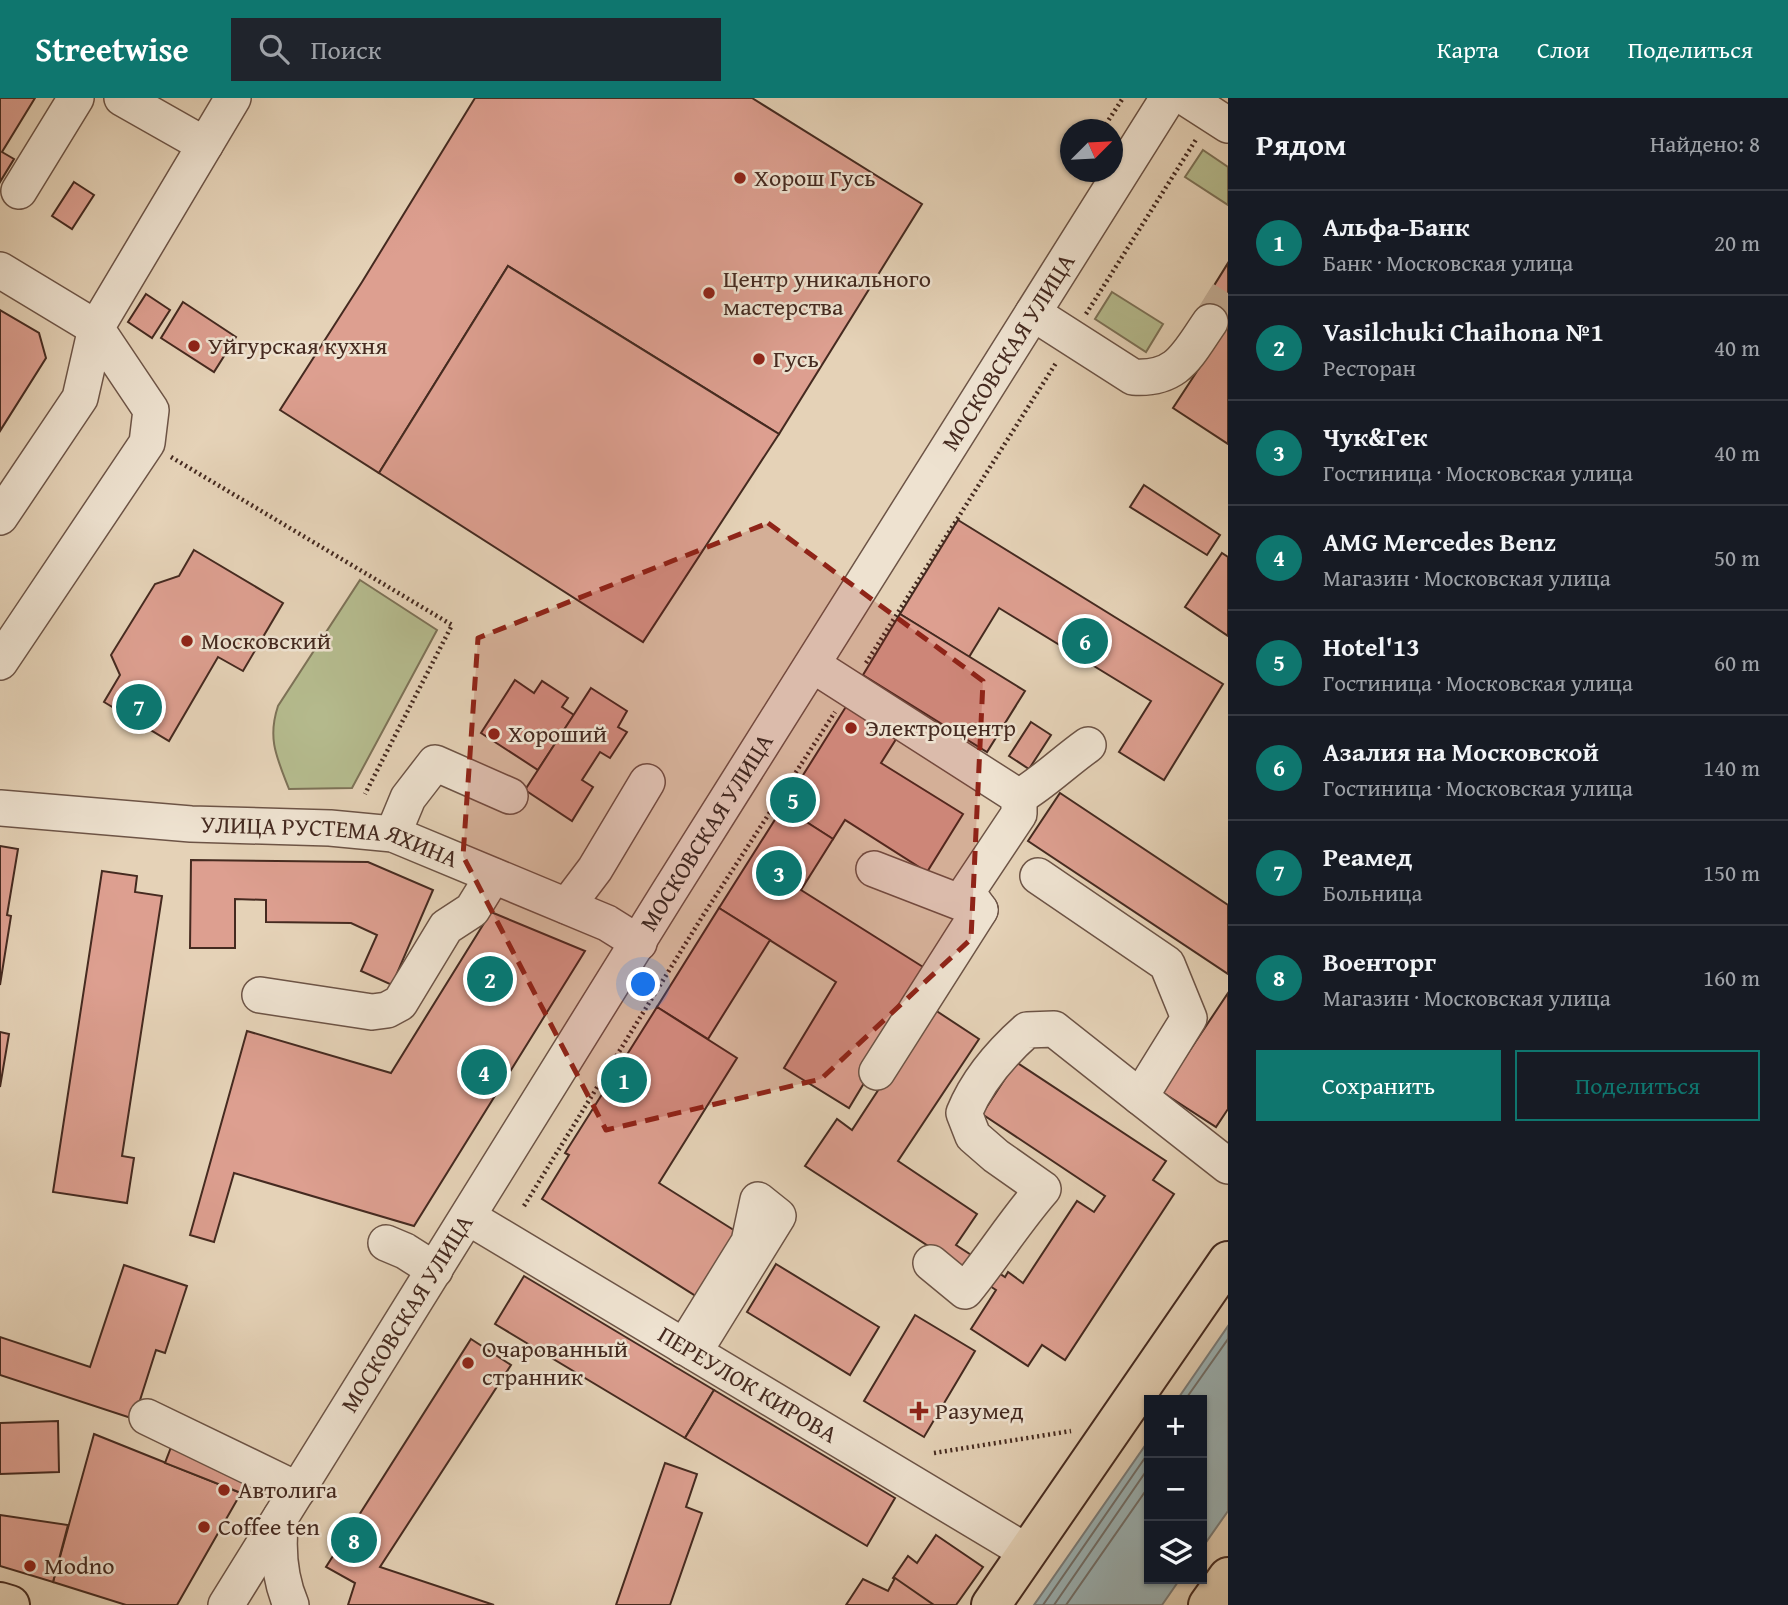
<!DOCTYPE html>
<html lang="ru">
<head>
<meta charset="utf-8">
<style>
  body { margin:0; font-family:"Gentium Book Plus",serif; background:#20242c; color:#f1f3f6 }
  .controls { position:absolute; right:21px; bottom:21px; display:grid; overflow:hidden; border-radius:0px; box-shadow:0 2px 5px #0004 }
  .controls button { width:63px; height:63px; display:grid; place-items:center; padding:0; border:0; border-bottom:2px solid #363941; background:#171b24; color:#f1f3f6; font:35px sans-serif }
  .compass { position:absolute; left:1060px; top:21px; width:63px; height:63px; border-radius:50%; background:#171b24; box-shadow:0 2px 5px #0004; rotate:66deg }
  .you { position:absolute; left:644px; top:887px; width:24px; height:24px; margin:-18px; border:5px solid #fff; border-radius:50%; background:#1a73e8; box-shadow:0 0 0 10px #1a73e833 }
  .badge { display:grid; place-items:center; width:46px; height:46px; border-radius:50%; background:#0f766e; color:#fff; font-size:23px; font-weight:700 }
  .pin { position:absolute; translate:-50% -50%; border:4px solid #fff; box-shadow:0 2px 7px #0006 }
  .list { margin:0; padding:0; list-style:none }
  h2 { display:flex; justify-content:space-between; align-items:center; height:91px; margin:0; padding:0 28px; font-size:30px }
  h2 small { font-size:23px; font-weight:400; color:#9ea1a6 }
  .list li { display:grid; grid-template-columns:46px 1fr auto; gap:21px; align-items:center; box-sizing:border-box; height:105px; padding:0 28px; border-top:2px solid #363941 }
  .list b { display:block; font-size:26px; white-space:nowrap }
  .list p { margin:0; font-size:23px; white-space:nowrap; color:#9ea1a6 }
  .list em { font-size:23px; font-style:normal; color:#9ea1a6 }
  .actions { display:flex; gap:14px; padding:21px 28px }
  .actions a { flex:1; padding:16px 0; border:2px solid #0f766e; border-radius:0px; text-align:center; font-size:24px; color:#0f766e }
  .actions .main { background:#0f766e; color:#fff }
  .icon { flex:none; width:38px; height:38px; fill:none; stroke:currentColor; stroke-width:2; stroke-linecap:round; stroke-linejoin:round }
  .map { position:relative; flex:none; width:1228px; height:1507px; overflow:hidden }
  header { display:flex; align-items:center; gap:42px; box-sizing:border-box; height:98px; padding:0 35px; background:#0f766e; color:#fff }
  header strong { font-size:33px }
  nav { display:flex; gap:38px; margin-inline-start:auto; font-size:24px }
  .search { width:490px; height:63px; background:#20242c; display:flex; align-items:center; gap:18px; box-sizing:border-box; padding:0 24px; border-radius:0px; color:#9ea1a6; font-size:26px }
  main { display:flex }
  aside { flex:1; background:#171b24 }
  .map>svg:first-child { display:block }
</style>
</head>
<body>
<header>
<strong>Streetwise</strong>
<div class="search"><svg class="icon" aria-label="search" viewBox="0 0 24 24"><circle cx="10" cy="10" r="6"/><path d="M15 15l6 6"/></svg>Поиск</div>
<nav><a>Карта</a><a>Слои</a><a>Поделиться</a></nav>
</header>
<main>
<div class="map">
<svg width="1228" height="1507" viewBox="0 0 1228 1507">
  <rect width="100%" height="100%" fill="#e5d2b7"/>
  <filter id="stains"><feTurbulence type="fractalNoise" baseFrequency=".00286" numOctaves="4"/><feColorMatrix values="0 0 0 0 .2 0 0 0 0 .09 0 0 0 0 .02 0 0 0 .5 -.17"/></filter>
  <radialGradient id="worn" r=".72"><stop offset=".6" stop-color="#630" stop-opacity="0"/><stop offset="1" stop-color="#630" stop-opacity=".3"/></radialGradient>
  <g fill="#b5bb8e" stroke="#7d7257" stroke-width="2">
    <polygon points="1203,52 1228,69 1228,107 1185,79"/>
    <polygon points="1112,194 1163,226 1146,254 1095,221"/>
    <path d="M360 482 437 532 352 690 289 691C277 660 267 641 278 608Z"/>
  </g>
  <g fill="#9bb5b9" stroke="#797d7c" stroke-width="2">
    <polygon points="1228,1228 1228,1413 1202,1450 1202,1302 1177,1302"/>
    <polygon points="1149,1342 1149,1481 1180,1481 1162,1507 1034,1507"/>
  </g>
  <g fill="none" stroke-linecap="round" stroke-linejoin="round">
    <g stroke="#70706c" stroke-width="2">
      <polyline points="1185,1302 1228,1241"/>
      <polyline points="1043,1507 1149,1354"/>
      <polyline points="1054,1507 1149,1369"/>
      <polyline points="1066,1507 1149,1388"/>
    </g>
  </g>
  <g fill="#dd9f90" stroke="#452a20" stroke-width="2">
    <polygon points="0,0 35,0 2,54 14,61 0,84"/>
    <polygon points="475,0 752,0 922,106 779,336 508,168 379,375 280,312 362,184"/>
    <polygon points="74,84 94,97 72,131 52,118"/>
    <polygon points="1228,165 1228,226 1223,233 1197,215"/>
    <polygon points="508,168 779,336 643,544 379,375"/>
    <polygon points="146,196 170,212 152,240 128,224"/>
    <polygon points="183,204 236,239 214,274 161,240"/>
    <polygon points="0,212 39,235 46,260 0,333"/>
    <polygon points="1228,226 1228,346 1173,310"/>
    <polygon points="1144,387 1220,437 1207,457 1130,409"/>
    <polygon points="958,422 1223,586 1164,682 1119,654 1151,603 999,510 969,559 900,516"/>
    <polygon points="194,452 283,505 243,573 218,559 169,643 104,604 120,577 111,557 155,486 179,478"/>
    <polygon points="1222,455 1228,459 1228,538 1185,509"/>
    <polygon points="900,516 1025,593 987,654 863,577"/>
    <polygon points="515,582 534,595 542,583 568,600 562,609 574,617 538,672 481,635"/>
    <polygon points="591,590 627,613 618,629 627,634 610,660 600,654 582,682 593,689 572,723 525,692"/>
    <polygon points="847,607 898,638 881,665 963,716 927,774 845,722 833,741 783,709"/>
    <polygon points="1031,624 1051,637 1029,671 1009,658"/>
    <polygon points="1060,695 1228,807 1228,876 1028,743"/>
    <polygon points="783,709 833,741 801,792 931,874 849,1010 784,970 836,884 719,810"/>
    <polygon points="0,748 18,751 7,817 11,818 0,887"/>
    <polygon points="191,762 368,764 433,792 392,887 361,873 377,837 351,825 266,824 266,802 235,801 235,850 190,850"/>
    <polygon points="102,773 137,778 135,794 162,798 122,1058 134,1060 127,1105 53,1094"/>
    <polygon points="719,810 770,842 708,941 657,909"/>
    <polygon points="491,814 585,853 414,1128 234,1075 214,1144 190,1137 247,933 391,975"/>
    <polygon points="1228,895 1228,1011 1216,1029 1162,994"/>
    <polygon points="657,909 737,960 659,1085 740,1136 699,1200 542,1101 569,1057 565,1055"/>
    <polygon points="932,910 979,941 898,1063 977,1116 956,1147 1005,1179 1008,1174 1023,1185 1077,1103 1094,1114 1105,1098 982,1016 1016,964 1166,1063 1153,1082 1174,1096 1065,1262 1042,1247 1028,1268 971,1231 996,1192 805,1068 837,1021 852,1032"/>
    <polygon points="0,934 9,936 0,989"/>
    <polygon points="776,1166 879,1229 850,1277 747,1214"/>
    <polygon points="124,1167 187,1188 165,1255 156,1252 134,1321 0,1277 0,1239 90,1269"/>
    <polygon points="524,1178 714,1292 685,1340 495,1226"/>
    <polygon points="915,1217 975,1253 924,1339 864,1303"/>
    <polygon points="471,1241 511,1267 380,1469 494,1507 348,1507 355,1485 326,1469"/>
    <polygon points="714,1292 895,1400 867,1448 685,1340"/>
    <polygon points="58,1323 59,1374 0,1376 0,1325"/>
    <polygon points="94,1336 241,1395 177,1507 126,1507 53,1484"/>
    <polygon points="173,1344 249,1375 241,1395 165,1365"/>
    <polygon points="665,1365 697,1376 686,1409 702,1415 670,1507 616,1507"/>
    <polygon points="0,1417 68,1427 53,1484 0,1468"/>
    <polygon points="936,1437 983,1469 956,1507 933,1507 893,1480 908,1458 917,1465"/>
    <polygon points="895,1480 934,1507 846,1507 863,1481 888,1493"/>
  </g>
  <g fill="none" stroke-linecap="round" stroke-linejoin="round">
    <polyline stroke="#c5b099" stroke-width="35" stroke-dasharray="35 18" stroke-linecap="butt" points="1210,224 1228,195"/>
    <g stroke="#6d5446" stroke-width="38">
      <g id="minor">
        <polyline points="122,0 205,47"/>
        <polyline points="1186,0 1228,27"/>
        <polyline points="19,93 76,0"/>
        <polyline points="0,172 96,230 80,300 0,419"/>
        <path d="M1033 215 1133 279C1178 282 1187 257 1210 224"/>
        <polyline points="0,564 147,345 151,312 96,230 233,0"/>
        <polyline points="813,567 1019,699 1019,716 967,794 980,812 877,974"/>
        <path d="M1019 699C1044 684 1064 664 1088 647"/>
        <path id="s1" d="M0 710 191 726 330 730 393 736 607 825 639 845"/>
        <polyline points="393,736 408,700 435,665 510,698"/>
        <polyline points="874,771 980,812"/>
        <polyline points="1038,778 1167,866 1189,920 1140,999 1228,1068"/>
        <polyline points="567,808 595,771 647,684"/>
        <polyline points="260,897 372,914 387,912 400,905 446,829 472,812 493,778"/>
        <path id="s2" d="M468 1119 1027 1454"/>
        <polyline points="386,1145 405,1153 435,1172"/>
        <path d="M931 1165 965 1193C992 1160 1015 1123 1043 1091L996 1058 973 1038 964 1015C977 983 1001 955 1027 932L1054 931 1140 999"/>
        <polyline points="684,1249 749,1144 758,1102 778,1118 694,1254"/>
        <polyline points="147,1319 298,1392"/>
        <path d="M281 1419C277 1450 279 1479 291 1507"/>
        <path id="s3" d="M226 1507 667 797 1168 0"/>
      </g>
    </g>
    <g stroke="#452a20" stroke-width="42">
      <g id="major">
        <polyline points="0,1504 10,1507"/>
        <polyline points="991,1507 1228,1163"/>
        <polyline points="1208,1507 1228,1479"/>
      </g>
    </g>
    <g stroke="#452a20" stroke-width="4.5" stroke-dasharray="2 3.5" stroke-linecap="butt">
      <polyline points="1107,32 1106,26 1123,0"/>
      <polyline points="1086,216 1197,40"/>
      <polyline points="171,359 452,527 365,696"/>
      <polyline points="866,565 1056,265"/>
      <polyline points="524,1108 702,819 835,614"/>
      <polyline points="934,1355 1071,1333"/>
    </g>
    <use href="#minor" stroke="#eee2d0" stroke-width="35"/>
    <use href="#major" stroke="#e5d2b7" stroke-width="38"/>
  </g>
  <path fill="#8f2418" fill-opacity="0.2" stroke="#8f2418" stroke-width="5" stroke-dasharray="14 9" stroke-linejoin="round" d="M768 425 983 583 971 841 821 981 606 1032 463 758 478 540Z"/>
  <g fill="#8f2418" stroke="#eee2d0" stroke-width="2.5">
    <circle cx="740" cy="80" r="7"/>
    <circle cx="709" cy="195" r="7"/>
    <circle cx="194" cy="248" r="7"/>
    <circle cx="759" cy="261" r="7"/>
    <circle cx="187" cy="543" r="7"/>
    <circle cx="851" cy="630" r="7"/>
    <circle cx="494" cy="636" r="7"/>
    <circle cx="468" cy="1265" r="7"/>
    <path d="M915.5 1302.5h7v7h7v7h-7v7h-7v-7h-7v-7h7z"/>
    <circle cx="224" cy="1392" r="7"/>
    <circle cx="204" cy="1429" r="7"/>
    <circle cx="30" cy="1468" r="7"/>
  </g>
  <g text-anchor="middle" stroke-width="5" stroke-linejoin="round" paint-order="stroke">
    <g font-size="24" fill="#452a20" stroke="#eee2d0" text-anchor="start">
      <text x="754" y="88">Хорош Гусь</text>
      <text x="723" y="189">Центр уникального<tspan x="723" dy="28">мастерства</tspan></text>
      <text x="208" y="256">Уйгурская кухня</text>
      <text x="773" y="269">Гусь</text>
      <text x="201" y="551">Московский</text>
      <text x="865" y="638">Электроцентр</text>
      <text x="508" y="644">Хороший</text>
      <text x="482" y="1259">Очарованный<tspan x="482" dy="28">странник</tspan></text>
      <text x="935" y="1321">Разумед</text>
      <text x="238" y="1400">Автолига</text>
      <text x="218" y="1437">Coffee ten</text>
      <text x="44" y="1476">Modno</text>
    </g>
    <g font-size="24" fill="#452a20" stroke="#eee2d0">
      <text dy="8" stroke="none"><textPath href="#s3" startOffset="1477">МОСКОВСКАЯ УЛИЦА</textPath></text>
      <text dy="8" stroke="none"><textPath href="#s3" startOffset="910">МОСКОВСКАЯ УЛИЦА</textPath></text>
      <text dy="8" stroke="none"><textPath href="#s1" startOffset="332">УЛИЦА РУСТЕМА ЯХИНА</textPath></text>
      <text dy="8" stroke="none"><textPath href="#s3" startOffset="343">МОСКОВСКАЯ УЛИЦА</textPath></text>
      <text dy="8" stroke="none"><textPath href="#s2" startOffset="326">ПЕРЕУЛОК КИРОВА</textPath></text>
    </g>
  </g>
  <rect width="100%" height="100%" filter="url(#stains)"/>
  <rect width="100%" height="100%" fill="url(#worn)"/>
</svg>
<div class="controls">
<button>+</button>
<button>−</button>
<button><svg class="icon" aria-label="layers" viewBox="0 0 24 24"><path d="M12 4l9 5-9 5-9-5zM3 14l9 5 9-5"/></svg></button>
</div>
<svg class="compass" viewBox="-18 -18 36 36"><path d="M0-13l5 13h-10z" fill="#e53935"/><path d="M0 13l5-13h-10z" fill="#9ea1a6"/></svg>
<div class="you"></div>
<div class="pin badge" style="left:624px;top:982px">1</div>
<div class="pin badge" style="left:490px;top:881px">2</div>
<div class="pin badge" style="left:779px;top:775px">3</div>
<div class="pin badge" style="left:484px;top:974px">4</div>
<div class="pin badge" style="left:793px;top:702px">5</div>
<div class="pin badge" style="left:1085px;top:543px">6</div>
<div class="pin badge" style="left:139px;top:609px">7</div>
<div class="pin badge" style="left:354px;top:1442px">8</div>
</div>
<aside>
<h2>Рядом<small>Найдено: 8</small></h2>
<ul class="list">
<li><span class="badge">1</span><div><b>Альфа-Банк</b><p>Банк · Московская улица</p></div><em>20 m</em></li>
<li><span class="badge">2</span><div><b>Vasilchuki Chaihona №1</b><p>Ресторан</p></div><em>40 m</em></li>
<li><span class="badge">3</span><div><b>Чук&amp;Гек</b><p>Гостиница · Московская улица</p></div><em>40 m</em></li>
<li><span class="badge">4</span><div><b>AMG Mercedes Benz</b><p>Магазин · Московская улица</p></div><em>50 m</em></li>
<li><span class="badge">5</span><div><b>Hotel'13</b><p>Гостиница · Московская улица</p></div><em>60 m</em></li>
<li><span class="badge">6</span><div><b>Азалия на Московской</b><p>Гостиница · Московская улица</p></div><em>140 m</em></li>
<li><span class="badge">7</span><div><b>Реамед</b><p>Больница</p></div><em>150 m</em></li>
<li><span class="badge">8</span><div><b>Военторг</b><p>Магазин · Московская улица</p></div><em>160 m</em></li>
</ul>
<div class="actions"><a class="main">Сохранить</a><a>Поделиться</a></div>
</aside>
</main>
</body>
</html>
